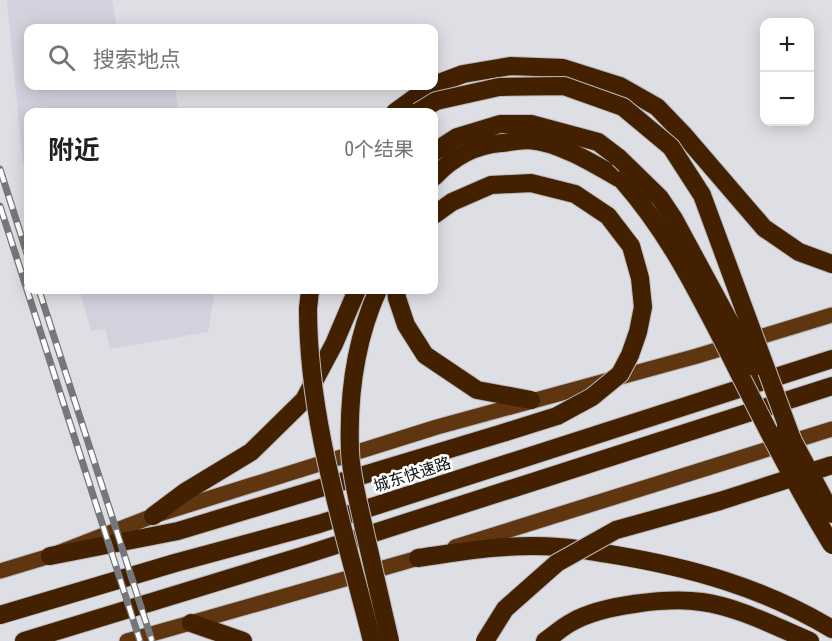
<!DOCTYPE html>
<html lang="zh">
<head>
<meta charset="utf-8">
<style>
  body { margin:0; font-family:"Roboto Condensed","Noto Sans SC",sans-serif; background:#f2f2f2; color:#202124 }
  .controls { position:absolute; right:18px; top:18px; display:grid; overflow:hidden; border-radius:12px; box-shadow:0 3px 15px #0003 }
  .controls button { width:54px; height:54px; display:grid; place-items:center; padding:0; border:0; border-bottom:2px solid #e0e0e0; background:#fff; color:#202124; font:30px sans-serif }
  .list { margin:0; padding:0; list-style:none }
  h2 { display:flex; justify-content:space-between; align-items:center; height:78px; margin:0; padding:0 24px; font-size:26px }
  h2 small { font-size:20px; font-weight:400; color:#757577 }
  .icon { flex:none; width:33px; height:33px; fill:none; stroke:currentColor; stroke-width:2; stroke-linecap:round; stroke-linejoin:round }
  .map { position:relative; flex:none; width:832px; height:641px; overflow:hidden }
  .search { position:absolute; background:#fff; box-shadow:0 3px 15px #0003; left:24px; top:24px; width:414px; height:66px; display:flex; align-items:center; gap:15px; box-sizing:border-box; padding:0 21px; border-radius:12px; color:#757577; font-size:22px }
  .panel { position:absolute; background:#fff; box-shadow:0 3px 15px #0003; left:24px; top:108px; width:414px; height:186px; border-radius:12px }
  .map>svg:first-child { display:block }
</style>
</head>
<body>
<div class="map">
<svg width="832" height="641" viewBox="0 0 832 641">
  <rect width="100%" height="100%" fill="#dedfe4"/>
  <g fill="#d1d2de">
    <polygon points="7,0 112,0 117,28 28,28 28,86 170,86 175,90 179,112 28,112 28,164 23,165"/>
    <polygon points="80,290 215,290 208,332 110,349 105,329 91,331"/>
  </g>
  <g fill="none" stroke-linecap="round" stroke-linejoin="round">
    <g stroke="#b9babe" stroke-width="17">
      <g id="primary">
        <polyline points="455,547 832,429"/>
        <polyline points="0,571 50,556 153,516 437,427 697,356 832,315"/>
        <polyline points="127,641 429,555"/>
      </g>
    </g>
    <g stroke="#b9babe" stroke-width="20">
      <g id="highway">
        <polyline points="434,85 463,74 510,66 563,68 620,86 657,107 684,135 764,228 799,252 832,264"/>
        <polyline points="395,112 431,86"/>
        <polyline points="434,152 457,137 500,124 531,124 598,142 619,158"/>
        <path d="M434 177C453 157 474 145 501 143 510 142 520 140 529 140 559 142 596 165 622 180"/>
        <polyline points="396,290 397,298 406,325 425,355 477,390 531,400"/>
        <polyline points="308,309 310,290"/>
        <polyline points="153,516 185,492 251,452 304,400 334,344 357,290"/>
        <polyline points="50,556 178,531 506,432"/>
        <path d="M418 558C465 551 512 543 559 547 576 548 592 552 609 554 689 567 762 587 832 629"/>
        <polyline points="0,615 175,563 319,524 832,359"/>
        <polyline points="191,623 243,641"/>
        <polyline points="24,641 302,556 832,386"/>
        <path d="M545 641C554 635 562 627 572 622 601 605 669 597 702 602 739 607 776 627 810 641"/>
      </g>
    </g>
    <use href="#primary" stroke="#5f3610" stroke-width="15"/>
    <use href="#highway" stroke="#422000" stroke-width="18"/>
    <g stroke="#76777a" stroke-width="7">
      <g id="rail">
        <polyline points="0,169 28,257"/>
        <polyline points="0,206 140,641"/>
        <polyline points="39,290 152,641"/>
      </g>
    </g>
    <use href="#rail" stroke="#fff" stroke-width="4.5" stroke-dasharray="14" stroke-linecap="butt"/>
    <g stroke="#b9babe" stroke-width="20" stroke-linecap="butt">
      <g id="highway-bridge">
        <polyline points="418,112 436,101 499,87 564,86 623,107 671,147 702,195 792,439"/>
        <polyline points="619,158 660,198 674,219 754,367"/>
        <path d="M622 180C666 230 693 283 724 343 758 411 792 480 832 545"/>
        <polyline points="434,215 452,202 491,185 531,183 575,194 608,216 631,246 640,278 643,307 638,332 630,355 620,374 592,397 557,416 506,432"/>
        <path d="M378 290C355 341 348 396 350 451 351 475 358 501 363 524 372 563 381 602 390 641"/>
        <path d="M308 309C308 422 345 532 372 641"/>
        <polyline points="786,428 832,514"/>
        <polyline points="485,641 505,609 557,563 616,530 720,501 832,465"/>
      </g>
    </g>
    <use href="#highway-bridge" stroke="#422000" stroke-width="18"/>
  </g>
  <g text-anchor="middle" stroke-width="5" stroke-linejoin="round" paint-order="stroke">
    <g font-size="16" fill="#101112" stroke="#fff">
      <text transform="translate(412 474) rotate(-18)" y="6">城东快速路</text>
    </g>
  </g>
</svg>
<div class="controls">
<button>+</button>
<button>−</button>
</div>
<div class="search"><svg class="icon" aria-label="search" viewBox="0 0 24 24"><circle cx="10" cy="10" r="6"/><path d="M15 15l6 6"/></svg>搜索地点</div>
<section class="panel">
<h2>附近<small>0个结果</small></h2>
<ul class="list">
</ul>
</section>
</div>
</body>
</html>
